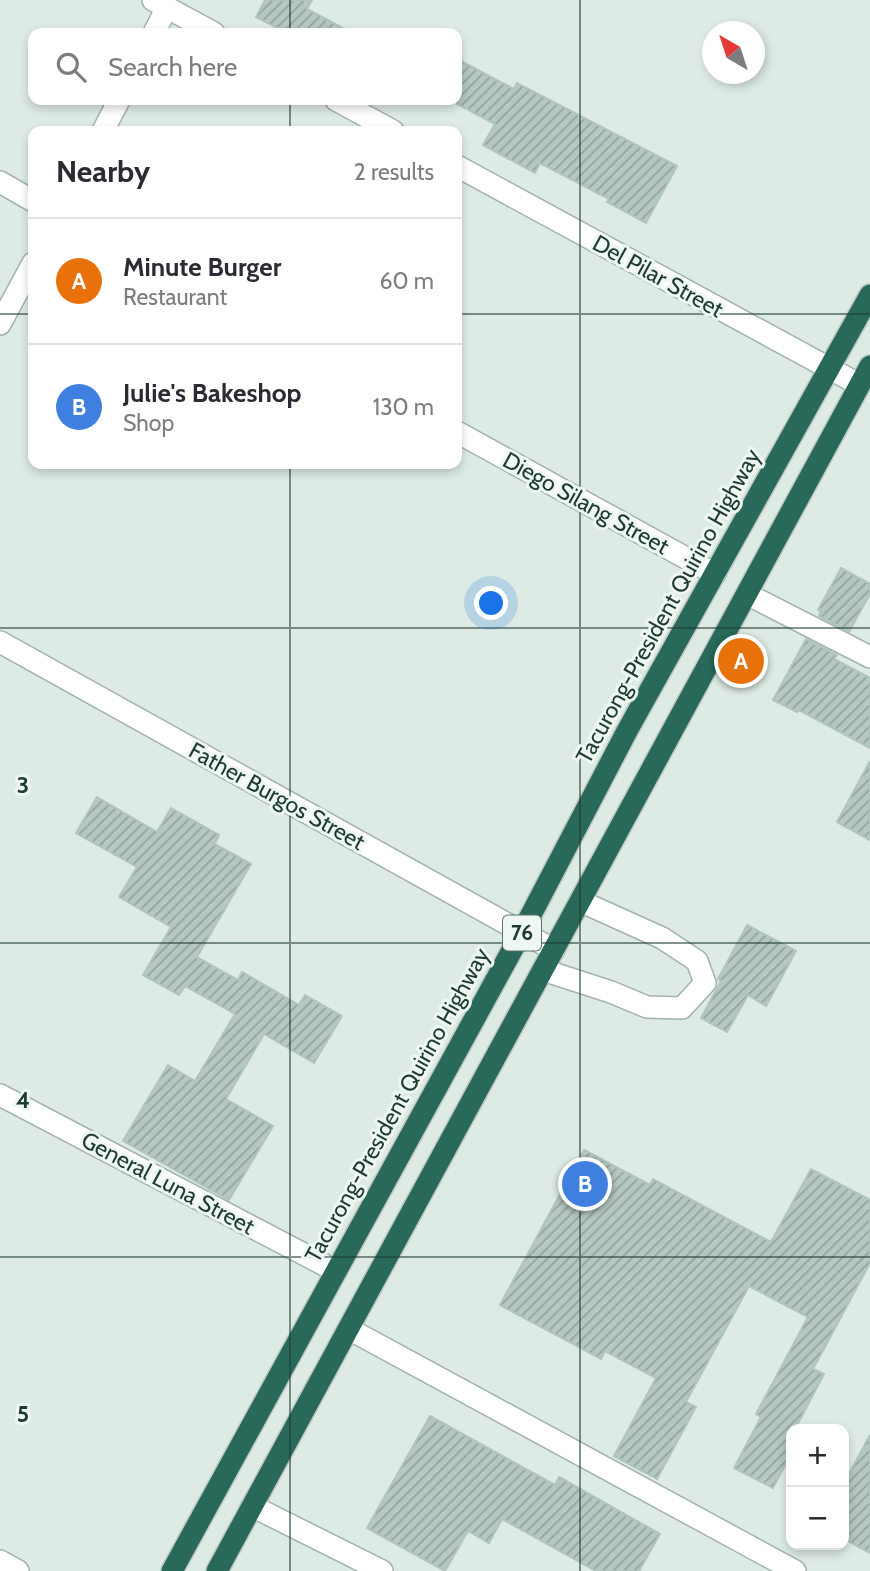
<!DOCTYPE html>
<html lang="en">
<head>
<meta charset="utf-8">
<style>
  body { margin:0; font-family:Cabin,sans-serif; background:#f7f7f7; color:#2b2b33 }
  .controls { position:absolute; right:21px; bottom:21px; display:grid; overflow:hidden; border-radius:14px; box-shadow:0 4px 10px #0003 }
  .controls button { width:63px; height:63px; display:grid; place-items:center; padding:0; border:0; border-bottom:2px solid #e1e1e2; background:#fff; color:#2b2b33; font:35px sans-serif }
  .compass { position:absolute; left:702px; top:21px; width:63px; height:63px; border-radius:50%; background:#fff; box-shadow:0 4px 10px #0003; rotate:321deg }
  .you { position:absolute; left:492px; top:604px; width:24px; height:24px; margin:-18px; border:5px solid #fff; border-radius:50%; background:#1a73e8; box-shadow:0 0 0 10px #1a73e833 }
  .badge { display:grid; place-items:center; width:46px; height:46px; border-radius:50%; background:#ea580c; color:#fff; font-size:23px; font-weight:700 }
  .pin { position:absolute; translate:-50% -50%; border:4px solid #fff; box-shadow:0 2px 7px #0006 }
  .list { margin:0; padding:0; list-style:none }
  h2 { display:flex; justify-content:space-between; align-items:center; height:91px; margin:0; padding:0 28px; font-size:30px }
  h2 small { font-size:23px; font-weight:400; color:#7c7c81 }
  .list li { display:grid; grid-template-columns:46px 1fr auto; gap:21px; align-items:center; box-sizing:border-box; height:126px; padding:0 28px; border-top:2px solid #e1e1e2 }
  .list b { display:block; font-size:26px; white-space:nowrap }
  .list p { margin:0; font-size:23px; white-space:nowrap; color:#7c7c81 }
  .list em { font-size:23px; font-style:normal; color:#7c7c81 }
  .icon { flex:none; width:38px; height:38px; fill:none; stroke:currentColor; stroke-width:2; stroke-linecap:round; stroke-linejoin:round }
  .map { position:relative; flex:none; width:870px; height:1571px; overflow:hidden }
  .search { position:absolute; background:#fff; box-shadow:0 4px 10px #0003; left:28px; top:28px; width:434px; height:77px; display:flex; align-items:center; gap:18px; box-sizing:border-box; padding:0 24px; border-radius:14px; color:#7c7c81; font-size:26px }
  .panel { position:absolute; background:#fff; box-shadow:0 4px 10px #0003; left:28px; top:126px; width:434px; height:343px; border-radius:14px }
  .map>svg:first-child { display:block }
</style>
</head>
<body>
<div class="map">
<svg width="870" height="1571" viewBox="0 0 870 1571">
  <defs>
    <pattern id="building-hatch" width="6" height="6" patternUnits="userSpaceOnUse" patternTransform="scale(1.75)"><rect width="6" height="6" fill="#b6c8c0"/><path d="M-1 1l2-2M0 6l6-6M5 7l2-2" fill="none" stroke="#93a49d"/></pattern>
  </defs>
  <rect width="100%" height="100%" fill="#deebe4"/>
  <g fill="url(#building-hatch)" stroke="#b0c5bb" stroke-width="2">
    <polygon points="265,0 312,0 307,9 352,33 287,33 256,17"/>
    <polygon points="457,59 514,89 517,83 677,166 646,223 607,202 609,199 540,163 535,173 483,145 495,124 457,104"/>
    <polygon points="841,568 870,584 870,594 849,632 819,616 821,611 818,610"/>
    <polygon points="806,639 837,655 834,659 870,678 870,748 799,710 797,712 773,700"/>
    <polygon points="870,761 870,840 837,822"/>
    <polygon points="97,797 157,832 171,808 219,835 215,844 251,864 197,957 238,980 242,972 299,1005 305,995 342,1016 314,1063 264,1034 226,1099 273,1126 229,1200 123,1141 168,1065 195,1081 235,1014 185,986 179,995 143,975 171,927 119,897 137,867 76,833"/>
    <polygon points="747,925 796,951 766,1006 748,995 727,1032 701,1018 721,981 718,979"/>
    <polygon points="584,1150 650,1185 653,1179 771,1242 811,1169 870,1200 870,1263 813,1369 824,1374 795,1429 791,1429 791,1454 773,1488 734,1468 761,1417 756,1414 808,1317 749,1286 686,1402 696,1407 657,1479 614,1456 656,1378 605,1351 601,1359 500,1305"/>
    <polygon points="430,1416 555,1485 559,1477 660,1534 639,1571 596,1571 502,1519 489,1543 468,1531 445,1571 367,1528"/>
    <polygon points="870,1435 870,1553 844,1539 844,1483"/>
  </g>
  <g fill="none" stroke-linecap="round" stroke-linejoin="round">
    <g stroke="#a1b3ab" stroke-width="24">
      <g id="minor">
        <polyline points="153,0 214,33"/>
        <polyline points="154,33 167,7"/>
        <polyline points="336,100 393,131"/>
        <polyline points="103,131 119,100"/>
        <polyline points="457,166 860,385"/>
        <polyline points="0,182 33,201"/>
        <polyline points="0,324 33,263"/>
        <polyline points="457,432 715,574"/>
        <polyline points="747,594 870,657"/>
        <polyline points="0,642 554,950"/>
        <polyline points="543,970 611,992 647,1007 682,1008 705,983 697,961 662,938 580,901"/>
        <polyline points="0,1095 336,1271"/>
        <polyline points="349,1329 795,1571"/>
        <polyline points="252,1506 382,1571"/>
        <polyline points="0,1561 18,1571"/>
      </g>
    </g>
    <g stroke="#c0c8c6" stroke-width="24">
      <g id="highway">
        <polyline points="172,1571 522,932 627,731 870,295"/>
        <polyline points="217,1571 870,366"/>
      </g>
    </g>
    <use href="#minor" stroke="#fff" stroke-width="21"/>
    <use href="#highway" stroke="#286959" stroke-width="21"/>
  </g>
  <path fill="none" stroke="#1e3b32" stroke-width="2" stroke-opacity="0.55" d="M290 0V33M580 0V1571M290 100V131M0 314H33M457 314H870M290 464V1571M0 628H870M0 943H870M0 1257H870"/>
  <g text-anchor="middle" stroke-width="6" stroke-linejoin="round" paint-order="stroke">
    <rect fill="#eef7f2" stroke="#5c736c" stroke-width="2" x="503" y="915.5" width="38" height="35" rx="5"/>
    <g font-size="21" font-weight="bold" fill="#1e3b32">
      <text x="522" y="940">76</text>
    </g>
    <g font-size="23" fill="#1e3b32" stroke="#eef7f2">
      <text transform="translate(658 276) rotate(29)" y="8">Del Pilar Street</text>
      <text transform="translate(586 503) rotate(29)" y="8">Diego Silang Street</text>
      <text transform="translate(668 606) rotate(-61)" y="8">Tacurong-President Quirino Highway</text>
      <text transform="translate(277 796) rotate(29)" y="8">Father Burgos Street</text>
      <text transform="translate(397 1105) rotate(-61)" y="8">Tacurong-President Quirino Highway</text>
      <text transform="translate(168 1183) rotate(28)" y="8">General Luna Street</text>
    </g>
  </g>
  <g font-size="23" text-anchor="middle" font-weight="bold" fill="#1e3b32" stroke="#eef7f2" stroke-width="6" stroke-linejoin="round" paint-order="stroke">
    <text x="23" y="793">3</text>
    <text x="23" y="1108">4</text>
    <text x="23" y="1422">5</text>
  </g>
</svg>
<div class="controls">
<button>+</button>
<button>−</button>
</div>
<svg class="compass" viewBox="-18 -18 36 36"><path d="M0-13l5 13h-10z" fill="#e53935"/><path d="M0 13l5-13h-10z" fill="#7c7c81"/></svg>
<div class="you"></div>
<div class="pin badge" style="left:741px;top:661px;background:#e8710a">A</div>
<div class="pin badge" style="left:585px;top:1184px;background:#3f7fe0">B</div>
<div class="search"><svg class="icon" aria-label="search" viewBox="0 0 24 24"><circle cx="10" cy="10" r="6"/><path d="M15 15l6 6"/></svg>Search here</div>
<section class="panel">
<h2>Nearby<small>2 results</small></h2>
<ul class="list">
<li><span class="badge" style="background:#e8710a">A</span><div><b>Minute Burger</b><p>Restaurant</p></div><em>60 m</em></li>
<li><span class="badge" style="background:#3f7fe0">B</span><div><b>Julie's Bakeshop</b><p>Shop</p></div><em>130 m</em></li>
</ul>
</section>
</div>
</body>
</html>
